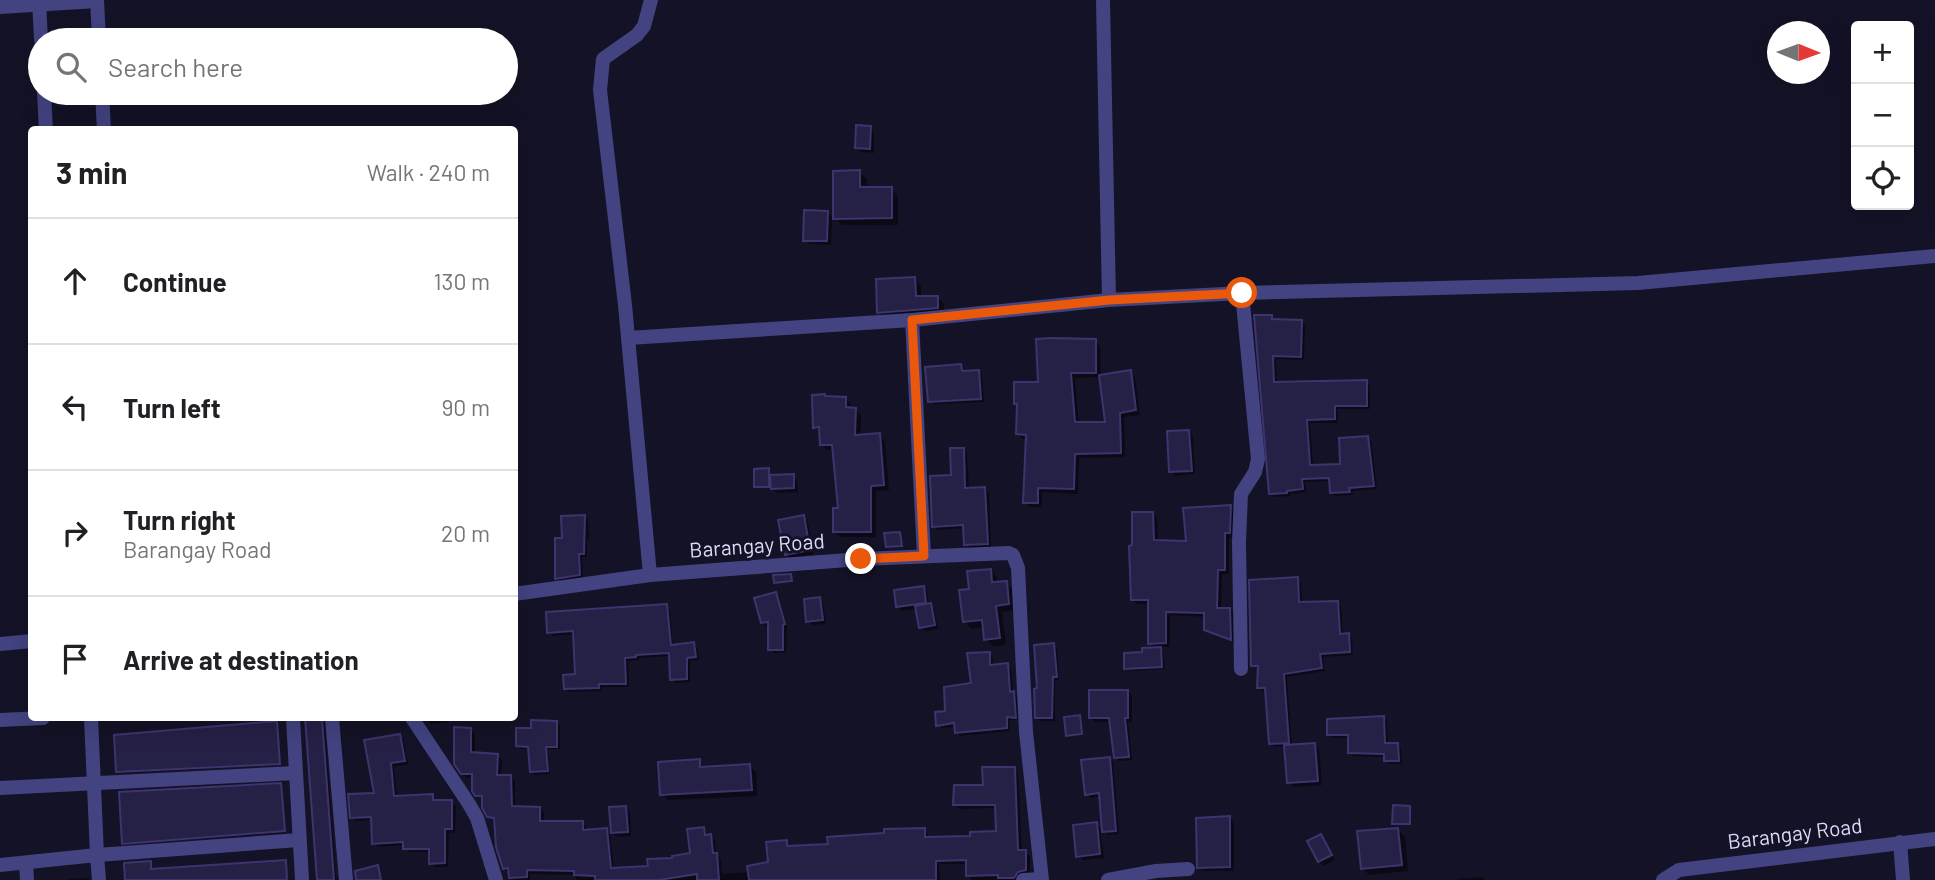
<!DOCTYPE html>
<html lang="en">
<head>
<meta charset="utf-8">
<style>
  body { margin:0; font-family:Barlow,sans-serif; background:#f2f2f2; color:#202124 }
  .controls { position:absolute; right:21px; top:21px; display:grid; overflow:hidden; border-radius:7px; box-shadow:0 7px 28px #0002 }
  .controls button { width:63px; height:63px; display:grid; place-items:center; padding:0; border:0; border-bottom:2px solid #e0e0e0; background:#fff; color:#202124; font:35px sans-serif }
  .compass { position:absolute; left:1767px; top:21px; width:63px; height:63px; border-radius:50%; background:#fff; box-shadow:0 7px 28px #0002; rotate:91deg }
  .stop { position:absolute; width:21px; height:21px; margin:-16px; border:5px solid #ea580c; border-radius:50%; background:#fff }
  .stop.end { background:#ea580c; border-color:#fff; box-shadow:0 2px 7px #0008 }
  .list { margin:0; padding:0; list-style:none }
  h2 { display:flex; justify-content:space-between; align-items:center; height:91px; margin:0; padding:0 28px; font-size:30px }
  h2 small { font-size:23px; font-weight:400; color:#757577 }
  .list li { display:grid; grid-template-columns:46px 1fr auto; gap:21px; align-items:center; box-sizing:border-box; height:126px; padding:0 28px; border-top:2px solid #e0e0e0 }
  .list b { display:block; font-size:26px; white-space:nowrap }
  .list p { margin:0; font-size:23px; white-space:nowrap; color:#757577 }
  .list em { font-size:23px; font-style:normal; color:#757577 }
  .icon { flex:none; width:38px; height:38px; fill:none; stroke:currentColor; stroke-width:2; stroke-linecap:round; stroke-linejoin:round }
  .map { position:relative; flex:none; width:1935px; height:880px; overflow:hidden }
  .search { position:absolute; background:#fff; box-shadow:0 7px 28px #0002; left:28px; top:28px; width:490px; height:77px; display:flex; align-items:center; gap:18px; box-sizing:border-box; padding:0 24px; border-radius:38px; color:#757577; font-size:26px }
  .panel { position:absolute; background:#fff; box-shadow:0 7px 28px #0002; left:28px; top:126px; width:490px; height:595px; border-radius:7px }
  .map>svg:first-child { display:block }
</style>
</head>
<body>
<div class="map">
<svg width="1935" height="880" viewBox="0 0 1935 880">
  <rect width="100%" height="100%" fill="#141226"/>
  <g fill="#0007" fill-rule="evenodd">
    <polygon points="870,127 874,132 874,153 861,152 857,148"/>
    <polygon points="859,172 867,179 867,189 891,189 898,196 898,225 842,225 835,218"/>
    <polygon points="828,213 832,217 831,245 809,244 805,240"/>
    <polygon points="915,279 921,286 921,298 938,297 944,304 944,314 886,318 879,312"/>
    <polygon points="1271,316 1275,321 1301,322 1305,325 1304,360 1276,359 1277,384 1366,382 1370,386 1370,409 1338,409 1338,423 1310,423 1313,467 1342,466 1367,438 1371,441 1377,489 1352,491 1353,495 1335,496 1331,493 1331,481 1305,482 1306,492 1290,494 1290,496 1275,497 1271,493"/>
    <path d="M1095 341 1100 346 1101 376 1130 372 1135 377 1140 415 1124 417 1125 457 1079 458 1078 494 1042 492V507H1030L1025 502 1027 439H1023L1018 434 1019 407 1015 404ZM1101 377 1107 424H1079L1075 378Z"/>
    <polygon points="961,365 965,373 978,372 982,375 984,402 934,404 930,401"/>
    <polygon points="846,399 851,405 851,409 856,409 861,415 861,437 879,435 885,441 889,490 876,491 876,537 840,537 834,532 840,509 835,450 828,450 822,445 821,433 815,427"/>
    <polygon points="1189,431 1193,436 1195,474 1175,476 1171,471"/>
    <polygon points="963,449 967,453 969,489 985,489 989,493 991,548 970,548 966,544 965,528 938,530 934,526"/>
    <polygon points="768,470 770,477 793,475 797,480 798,492 777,493 772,488 758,488 756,486"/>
    <polygon points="1230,507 1235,511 1234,537 1229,537 1229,574 1222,574 1221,609 1230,609 1234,614 1235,643 1211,634 1206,630 1206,617 1170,615 1170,647 1159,647 1163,652 1165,669 1129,671 1125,668 1144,654 1156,649 1150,643 1150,604 1137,604 1132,599 1153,513 1157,518 1158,542 1188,543"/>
    <polygon points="584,516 588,520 589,539 587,539 587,557 582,557 583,578 560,582 557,578 564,540"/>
    <polygon points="803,517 808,522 814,554 791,559 786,554"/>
    <polygon points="900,533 903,547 890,548 888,547"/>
    <polygon points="990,570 997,577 998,584 1006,583 1013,590 1016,610 1002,612 1006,645 993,646 986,639 984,627 972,629 965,622 971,590"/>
    <polygon points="790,576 793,583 776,583"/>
    <polygon points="1297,579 1301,583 1302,604 1338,603 1341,607 1343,635 1349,635 1352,639 1353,655 1323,657 1325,671 1287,677 1292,746 1315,744 1319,749 1322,785 1293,787 1289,782 1286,746 1274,747 1271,743 1267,691 1263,691 1259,687 1259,669 1252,665"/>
    <polygon points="923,588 927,592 929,605 934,609 938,629 925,631 921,627 918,609 902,611 898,606"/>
    <polygon points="776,594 779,597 787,627 786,653 773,653 770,649 769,625 766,626 762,622"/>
    <polygon points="819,599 823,603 826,624 812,625 808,621"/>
    <polygon points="667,606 670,610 673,646 693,643 697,647 699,660 690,661 690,682 675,683 672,679 671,656 639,658 639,660 628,661 629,687 602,687 602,691 569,692 566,689 577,676 575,634 553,636 549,632"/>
    <polygon points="1053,645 1057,648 1059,680 1055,680 1055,721 1040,721 1037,717 1039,690"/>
    <polygon points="989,654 993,658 993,666 1007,665 1011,669 1013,692 1017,697 1019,720 1009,720 1010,731 960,736 956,732 956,727 942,728 938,725 973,685"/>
    <polygon points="1128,691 1132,695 1132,722 1128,722 1132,760 1119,761 1115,757 1111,722 1095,722 1091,718"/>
    <polygon points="1080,717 1083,735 1069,736 1067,735"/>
    <polygon points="307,718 324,718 336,877 338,880 319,880"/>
    <polygon points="425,718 447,718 448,722 431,724"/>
    <polygon points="1383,718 1387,721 1388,745 1398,745 1401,748 1402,764 1389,764 1385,757 1353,756 1350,753 1350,738 1332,738 1328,734"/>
    <polygon points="557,722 560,726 560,749 548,749 550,774 535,775 532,771 530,749 521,749 517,746 533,730"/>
    <polygon points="276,723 281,765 119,773 118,772"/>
    <polygon points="471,730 475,734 475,754 497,755 502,760 501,777 510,777 515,781 515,808 540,808 544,813 544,823 582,823 586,827 586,831 606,830 610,834 614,870 649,867 692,855 704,829 708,836 715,840 716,854 721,859 722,874 750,872 770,864 786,842 790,846 829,846 924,830 928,834 929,839 972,838 998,833 997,808 959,809 955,804 1014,769 1018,773 1022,852 1025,852 1030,856 1030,874 1020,880 972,880 968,876 968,864 939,864 940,880 576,880 576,875 530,874 530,880 513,880 504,868 496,821 488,816 484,799 479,798 491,797 474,778 467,778 462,773"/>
    <polygon points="399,735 403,740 408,764 394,767 397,798 432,796 436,800 452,802 456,806 455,832 449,833 448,867 435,867 431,863 430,852 409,852 405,845 378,847 374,843 373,820 356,821 352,817 376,794"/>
    <polygon points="1109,758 1113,762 1119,834 1108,835 1104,831 1101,796 1091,798 1087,794"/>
    <polygon points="699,761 705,768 750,766 756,772 757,796 668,800 662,794"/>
    <polygon points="281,785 286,833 125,844 124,843"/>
    <polygon points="626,808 630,812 631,836 617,837 612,832"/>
    <polygon points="1230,818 1234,822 1234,871 1204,871 1199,867"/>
    <polygon points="1096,824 1100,828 1104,858 1083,860 1078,856"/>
    <polygon points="1398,830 1405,837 1408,871 1369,875 1362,868"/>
    <polygon points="1321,836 1335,860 1323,866 1319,861"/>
    <polygon points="1482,877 1485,880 1457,880 1457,879"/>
    <polygon points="88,878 90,880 67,880 67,879"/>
  </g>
  <g fill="#252045" stroke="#3d346e" stroke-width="2">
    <polygon points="856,125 871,126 870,149 855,148"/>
    <polygon points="860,170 860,187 892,187 892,218 833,219 833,171"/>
    <polygon points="804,210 828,211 827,241 803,241"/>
    <polygon points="915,277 916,296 938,296 938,308 877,313 876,279"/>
    <polygon points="1254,315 1272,315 1272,319 1302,320 1301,357 1273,356 1274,382 1367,380 1367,406 1335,406 1335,419 1307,420 1310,465 1340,464 1339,438 1368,436 1374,486 1349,488 1350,492 1330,493 1329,478 1302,479 1303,489 1287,491 1287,493 1269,494"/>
    <polygon points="1052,338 1096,339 1096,373 1071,373 1075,422 1105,422 1099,375 1131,370 1136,410 1120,413 1121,453 1075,454 1074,489 1038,488 1038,503 1023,503 1026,435 1016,434 1017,404 1014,404 1014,382 1038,382 1036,339"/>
    <polygon points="961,364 962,371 979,370 981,399 928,402 925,367"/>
    <polygon points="825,394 825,396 846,397 846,407 856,408 855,435 880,433 884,485 871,486 871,532 833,532 833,508 838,508 832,445 820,445 819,427 813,428 812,395"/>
    <polygon points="1189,430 1192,471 1169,472 1167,431"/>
    <polygon points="950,448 964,448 965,488 985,487 988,544 964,545 963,525 932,527 930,476 951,475"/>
    <polygon points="769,468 769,487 754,487 754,469"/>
    <polygon points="794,474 794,488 771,489 770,475"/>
    <polygon points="1231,505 1230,533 1225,533 1225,570 1218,570 1217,608 1230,608 1231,640 1204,630 1204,613 1166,612 1166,643 1148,644 1148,600 1131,600 1129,546 1132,545 1132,512 1153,512 1154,540 1186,541 1183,508"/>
    <polygon points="585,515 584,554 579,554 580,575 555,579 555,538 562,538 561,516"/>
    <polygon points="804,515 810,550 785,555 778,520"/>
    <polygon points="900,532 902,546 886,547 884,533"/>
    <polygon points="991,569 992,582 1007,581 1009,604 996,606 1000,638 984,640 982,620 963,622 959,590 969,589 967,571"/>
    <polygon points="791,574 792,581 774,583 773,575"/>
    <polygon points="1298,577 1299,602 1338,601 1340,634 1349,633 1350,652 1320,654 1322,668 1284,674 1289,743 1269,744 1265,688 1257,688 1258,666 1251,666 1249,580"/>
    <polygon points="924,586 926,603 896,607 894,590"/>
    <polygon points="776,592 785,624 783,625 783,650 768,650 768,622 761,623 754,598"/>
    <polygon points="820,597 823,620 806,622 804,599"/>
    <polygon points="931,603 935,625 919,628 915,606"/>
    <polygon points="667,604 671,645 694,642 696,657 687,658 687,679 670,680 669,653 636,655 636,657 625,658 626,684 599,684 599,688 564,689 563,675 575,674 573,631 547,633 546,612"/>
    <polygon points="1054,643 1057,677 1053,677 1052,718 1035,718 1034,689 1037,688 1034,645"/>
    <polygon points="1161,647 1162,667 1124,669 1124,653 1142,652 1142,648"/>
    <polygon points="990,652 990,665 1008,663 1010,692 1014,691 1016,718 1007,717 1007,728 955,733 954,723 936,726 935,712 945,711 944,687 971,683 967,653"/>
    <polygon points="1089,690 1128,690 1128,718 1125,718 1129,757 1114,758 1109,718 1089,718"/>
    <polygon points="1080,715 1082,734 1066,736 1064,717"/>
    <polygon points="1384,716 1385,743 1398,743 1399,761 1384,761 1384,754 1348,753 1348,735 1327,735 1327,719"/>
    <polygon points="305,718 322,718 334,880 317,880"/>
    <polygon points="531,720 557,721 557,747 546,747 548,771 530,772 528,747 516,746 516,728 531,728"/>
    <polygon points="277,721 280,764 116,772 114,735"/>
    <polygon points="454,727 471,728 471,752 498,754 497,775 511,775 512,806 540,807 540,821 583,821 583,830 607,828 611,868 648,866 647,859 672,858 672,856 690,853 687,829 704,827 705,835 711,834 713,853 717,853 719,880 697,880 697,874 659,880 595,880 595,876 574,875 574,871 527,870 527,877 509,878 508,868 503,869 496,847 494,818 487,817 482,808 482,796 475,796 472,791 472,774 461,774 454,764"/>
    <polygon points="400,734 405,761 391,763 394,796 433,794 433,800 452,800 452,829 445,829 445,863 429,864 429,849 403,849 403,842 372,844 371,817 350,818 348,794 374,793 364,740"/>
    <polygon points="1315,743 1318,781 1287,783 1284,745"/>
    <polygon points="1110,757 1116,831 1102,832 1099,793 1085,795 1081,760"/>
    <polygon points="700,759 700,767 750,764 752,790 660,795 658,762"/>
    <polygon points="982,767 1015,767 1018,850 1026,850 1026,870 1018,872 1014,878 998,878 998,875 966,876 966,860 936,861 936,880 749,880 747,866 768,862 766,842 787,840 787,846 828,844 827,837 884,833 884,829 925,828 925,837 970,836 970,832 996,831 995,805 953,805 954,785 983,785"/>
    <polygon points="281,783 285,831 122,844 119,792"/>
    <polygon points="1393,805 1410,806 1410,824 1392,824"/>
    <polygon points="626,806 628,832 611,833 609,807"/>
    <polygon points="1230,816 1230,867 1197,868 1196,818"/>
    <polygon points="1097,822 1100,854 1076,857 1073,825"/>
    <polygon points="1398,828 1402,865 1361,869 1357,831"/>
    <polygon points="1321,834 1332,855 1318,862 1307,841"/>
    <polygon points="286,860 287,880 125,880 124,863 151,861 151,869"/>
    <polygon points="378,865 381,880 356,880 355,871"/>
  </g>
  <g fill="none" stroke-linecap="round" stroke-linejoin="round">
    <g stroke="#424380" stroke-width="14">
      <polyline points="39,0 41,40"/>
      <polyline points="97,0 99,40"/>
      <polyline points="1103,0 1109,300"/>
      <polyline points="0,7 97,1"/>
      <polyline points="44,93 46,130"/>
      <polyline points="102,93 104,130"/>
      <polyline points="628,338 912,320"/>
      <polyline points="924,556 912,320 1109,300 1242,293 1638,283 1935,256"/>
      <polyline points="650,575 625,305 600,90 603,59 637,35 644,26 651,0"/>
      <polyline points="514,594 650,575 861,559 1009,553 1013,555 1018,568 1026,732 1042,880"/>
      <polyline points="0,644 32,641"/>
      <polyline points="1241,669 1239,542 1241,494 1255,472 1258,459 1242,293"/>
      <polyline points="91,718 97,855 299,840"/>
      <polyline points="293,718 302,880"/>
      <polyline points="332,718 346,880"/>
      <polyline points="412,718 469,804 477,818 496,880"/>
      <polyline points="0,720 43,718"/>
      <polyline points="0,788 296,773"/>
      <polyline points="1900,842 1903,880"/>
      <polyline points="26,863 27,880"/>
      <polyline points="0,865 97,855 99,880"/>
      <polyline points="1023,880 1041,879"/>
      <polyline points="1108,880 1156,871 1188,869"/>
      <polyline points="1663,880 1679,870 1935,839"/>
    </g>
  </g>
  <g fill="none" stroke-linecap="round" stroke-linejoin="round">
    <polyline stroke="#ea580c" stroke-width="9" points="861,559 924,556 912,320 1109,300 1242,293"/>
  </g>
  <g text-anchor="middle" stroke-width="6" stroke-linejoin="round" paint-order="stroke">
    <g font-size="21" fill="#dcdafb" stroke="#141226">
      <text transform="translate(757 546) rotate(-4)" y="7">Barangay Road</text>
      <text transform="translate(1795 834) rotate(-7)" y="7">Barangay Road</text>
    </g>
  </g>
</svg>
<div class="controls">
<button>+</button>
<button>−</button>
<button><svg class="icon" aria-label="locate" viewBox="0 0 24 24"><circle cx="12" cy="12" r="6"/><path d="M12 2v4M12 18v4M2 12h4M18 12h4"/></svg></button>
</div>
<svg class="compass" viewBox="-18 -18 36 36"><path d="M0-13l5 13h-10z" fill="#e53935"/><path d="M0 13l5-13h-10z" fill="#757577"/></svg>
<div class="stop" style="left:1242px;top:293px"></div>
<div class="stop end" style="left:861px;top:559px"></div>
<div class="search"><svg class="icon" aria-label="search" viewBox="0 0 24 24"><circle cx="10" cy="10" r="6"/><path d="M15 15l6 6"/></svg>Search here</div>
<section class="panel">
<h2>3 min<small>Walk · 240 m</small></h2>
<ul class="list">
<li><svg class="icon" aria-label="ahead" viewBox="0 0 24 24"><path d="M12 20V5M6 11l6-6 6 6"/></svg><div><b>Continue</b></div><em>130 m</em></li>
<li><svg class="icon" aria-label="left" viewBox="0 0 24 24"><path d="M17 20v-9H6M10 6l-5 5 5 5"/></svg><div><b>Turn left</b></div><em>90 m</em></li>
<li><svg class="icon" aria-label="right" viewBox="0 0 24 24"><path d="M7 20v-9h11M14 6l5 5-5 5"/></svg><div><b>Turn right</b><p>Barangay Road</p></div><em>20 m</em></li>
<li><svg class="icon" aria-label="arrive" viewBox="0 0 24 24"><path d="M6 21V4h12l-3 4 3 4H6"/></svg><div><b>Arrive at destination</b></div></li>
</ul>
</section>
</div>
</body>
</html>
